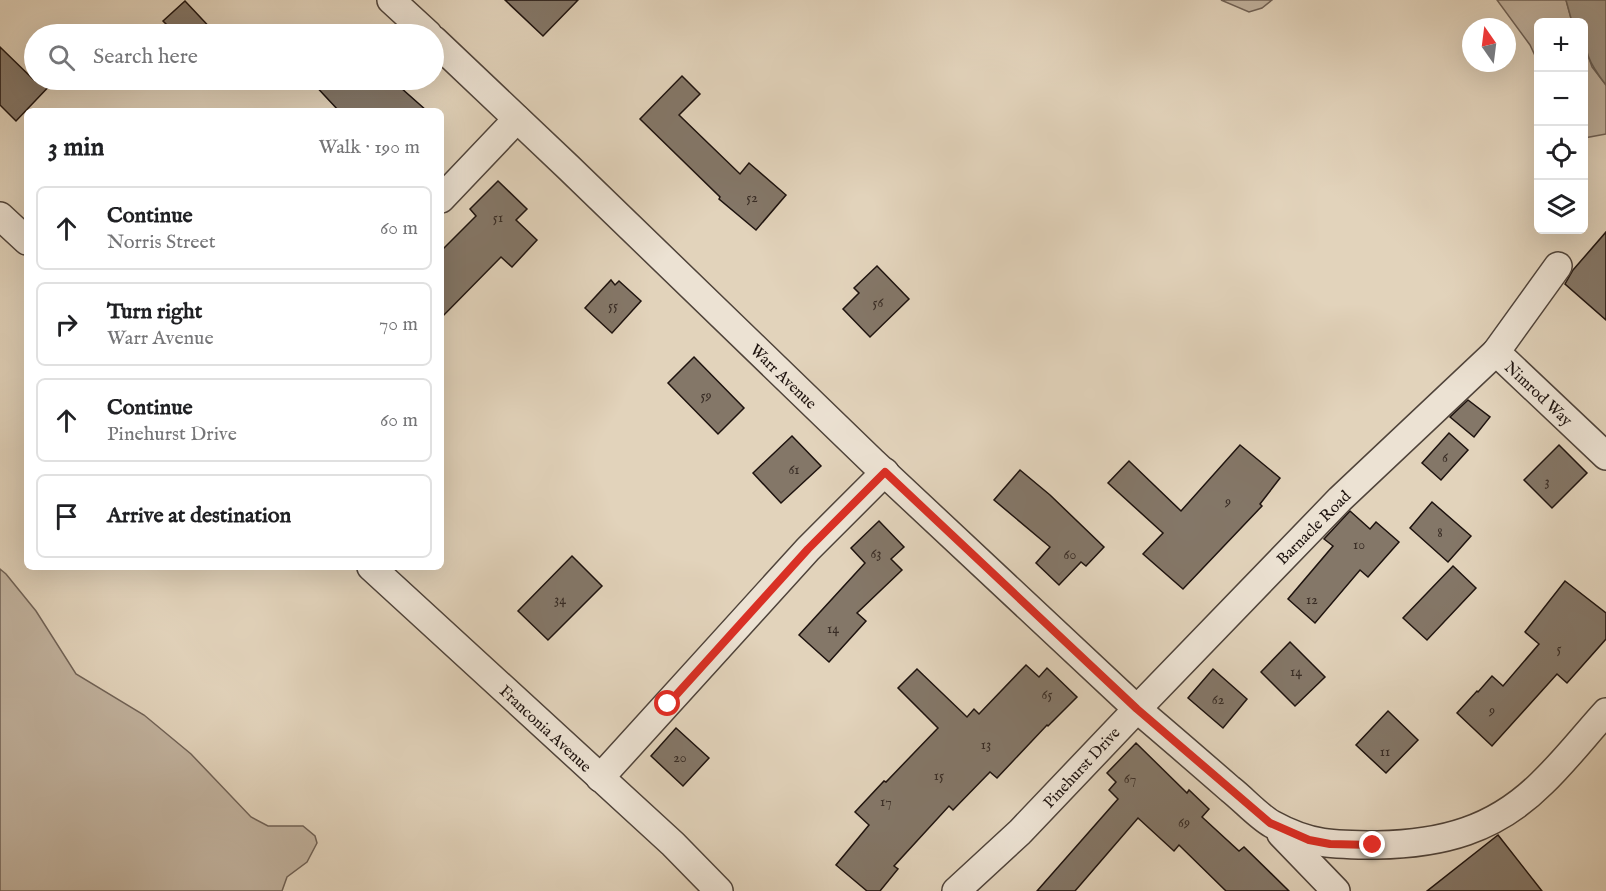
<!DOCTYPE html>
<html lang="en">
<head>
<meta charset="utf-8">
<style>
  body { margin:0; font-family:"IM FELL English",serif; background:#f2f2f2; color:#202124 }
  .controls { position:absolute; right:18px; top:18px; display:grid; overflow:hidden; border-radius:9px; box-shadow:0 6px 24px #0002 }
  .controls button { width:54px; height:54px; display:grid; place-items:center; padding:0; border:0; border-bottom:2px solid #e0e0e0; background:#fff; color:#202124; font:30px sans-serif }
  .compass { position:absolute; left:1462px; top:18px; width:54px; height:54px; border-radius:50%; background:#fff; box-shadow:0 6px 24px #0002; rotate:346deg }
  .stop { position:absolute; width:18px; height:18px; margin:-14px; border:4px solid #d93025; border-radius:50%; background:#fff }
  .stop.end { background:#d93025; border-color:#fff; box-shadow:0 2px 6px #0008 }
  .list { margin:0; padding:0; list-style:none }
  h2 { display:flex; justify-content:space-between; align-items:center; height:78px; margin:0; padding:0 24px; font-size:26px }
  h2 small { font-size:20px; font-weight:400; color:#757577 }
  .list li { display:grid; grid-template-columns:39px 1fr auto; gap:18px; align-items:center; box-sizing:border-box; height:84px; margin:0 12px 12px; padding:0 12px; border:2px solid #e0e0e0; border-radius:9px }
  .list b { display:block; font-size:22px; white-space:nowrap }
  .list p { margin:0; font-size:20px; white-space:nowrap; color:#757577 }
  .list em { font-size:20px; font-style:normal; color:#757577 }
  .icon { flex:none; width:33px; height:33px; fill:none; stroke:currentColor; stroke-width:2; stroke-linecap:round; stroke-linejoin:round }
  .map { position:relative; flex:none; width:1606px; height:891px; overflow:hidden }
  .search { position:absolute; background:#fff; box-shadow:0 6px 24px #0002; left:24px; top:24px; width:420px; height:66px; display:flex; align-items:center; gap:15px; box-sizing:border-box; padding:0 21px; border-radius:33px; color:#757577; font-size:22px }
  .panel { position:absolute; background:#fff; box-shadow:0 6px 24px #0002; left:24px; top:108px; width:420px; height:462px; border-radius:9px }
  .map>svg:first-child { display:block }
</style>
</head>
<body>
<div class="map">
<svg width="1606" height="891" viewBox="0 0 1606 891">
  <rect width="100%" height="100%" fill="#e2d3bb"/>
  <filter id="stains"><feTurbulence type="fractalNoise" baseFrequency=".00333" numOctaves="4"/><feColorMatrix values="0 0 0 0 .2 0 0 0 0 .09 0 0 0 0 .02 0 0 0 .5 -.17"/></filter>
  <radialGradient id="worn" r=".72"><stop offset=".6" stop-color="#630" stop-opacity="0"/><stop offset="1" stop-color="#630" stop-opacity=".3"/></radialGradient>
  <g fill="#c1b29e" stroke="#706256" stroke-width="1.5">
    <polygon points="1221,0 1272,0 1262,8 1249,12"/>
    <polygon points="1497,0 1566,0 1572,22 1538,22 1538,62 1530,45"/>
    <polygon points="1584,44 1592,67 1606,85 1606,134 1584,138"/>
    <polygon points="0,569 6,574 36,611 76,674 144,715 191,754 251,817 268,826 303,826 315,836 317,843 307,862 287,877 282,891 0,891"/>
  </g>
  <path fill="#9f9281" stroke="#6b5f53" stroke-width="1.5" d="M1566 0H1606V85C1588 62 1584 52 1584 22H1572Z"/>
  <g fill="#847768" stroke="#1e130f" stroke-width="1.5">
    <polygon points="505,0 578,0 543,36"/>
    <polygon points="185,1 216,34 176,34 163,21"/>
    <polygon points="0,47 34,80 55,80 16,121 0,105"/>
    <polygon points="682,76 700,94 679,115 740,174 749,163 786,195 756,230 719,199 720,197 640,119"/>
    <polygon points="313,80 392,80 427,111 339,111 311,81"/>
    <polygon points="498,181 527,209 516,220 537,240 512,267 501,257 441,318 441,251 476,216 470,209"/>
    <polygon points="1606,232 1606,320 1565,284 1573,270"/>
    <polygon points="877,266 909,299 870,337 843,309 859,293 854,288"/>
    <polygon points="611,280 615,285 619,281 641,301 612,333 585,308"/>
    <polygon points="694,357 744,408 718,434 668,383"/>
    <polygon points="1468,400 1490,417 1474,437 1450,417"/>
    <polygon points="1449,433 1468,450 1441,480 1422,463"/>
    <polygon points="792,436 821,466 781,503 753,473"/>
    <polygon points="1240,445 1280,478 1260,504 1262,506 1183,589 1143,554 1163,533 1108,483 1129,461 1181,511"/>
    <polygon points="1559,445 1587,473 1552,508 1524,480"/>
    <polygon points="1020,470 1050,495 1104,547 1086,566 1081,562 1059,585 1036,563 1050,547 994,500"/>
    <polygon points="1432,502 1471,536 1448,562 1410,528"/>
    <polygon points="1350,511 1370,529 1376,522 1399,542 1368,577 1360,570 1315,623 1288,599 1333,546 1324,539"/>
    <polygon points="879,521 904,547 891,559 902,570 857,613 866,621 829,662 799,635 865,563 851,548"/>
    <polygon points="572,556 602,586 548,640 518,611"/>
    <polygon points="1453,566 1476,588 1427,640 1403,618"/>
    <polygon points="1565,581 1606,613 1606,639 1567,683 1557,674 1492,746 1457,713 1477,691 1478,692 1492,676 1503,686 1539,644 1525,632"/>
    <polygon points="1290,642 1325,677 1295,706 1261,672"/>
    <polygon points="1026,665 1039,677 1047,668 1077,697 1048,726 1047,725 997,778 990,772 953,810 949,806 894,866 898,869 880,891 867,891 836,865 869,825 855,812 884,781 886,782 938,728 898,688 917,669 967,717 974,709 979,714"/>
    <polygon points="1213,669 1247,699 1223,728 1188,698"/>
    <polygon points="1388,711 1418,740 1386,773 1356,745"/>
    <polygon points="676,728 709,758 683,786 651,756"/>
    <polygon points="1136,743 1187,793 1189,790 1209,809 1202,817 1239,851 1244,847 1289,891 1226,891 1179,845 1174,851 1138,818 1075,891 1037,891 1118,799 1109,790 1116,782 1107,773"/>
    <polygon points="1498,835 1542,891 1427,891"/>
  </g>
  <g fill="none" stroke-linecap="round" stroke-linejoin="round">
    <g stroke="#4f433a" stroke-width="30">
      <g id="minor">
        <polyline points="391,0 428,34"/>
        <polyline points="434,40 568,167 872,461 1137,709 1340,499 1496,352"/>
        <polyline points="441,199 517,119"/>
        <polyline points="0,216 27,241"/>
        <polyline points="1558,266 1496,352 1606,456"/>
        <polyline points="371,567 673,844 719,891"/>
        <polyline points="600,778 808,549 885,472"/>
        <polyline points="1281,834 1336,891"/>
        <path d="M956 891 1020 832 1137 709C1168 735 1199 762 1230 789 1243 799 1258 816 1272 824 1310 845 1334 845 1377 845 1442 844 1495 830 1542 783 1565 761 1585 735 1606 712"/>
      </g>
    </g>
    <use href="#minor" stroke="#ece2d3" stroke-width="27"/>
  </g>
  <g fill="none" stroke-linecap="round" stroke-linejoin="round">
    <polyline stroke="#d93025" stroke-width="8" points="668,704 808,549 885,472 1137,709 1270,823 1309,840 1330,844 1373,845"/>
  </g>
  <g text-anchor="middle" stroke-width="4.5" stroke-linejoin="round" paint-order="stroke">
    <g font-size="14" fill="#382c25">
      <text x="752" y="202">52</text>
      <text x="498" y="222">51</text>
      <text x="878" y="307">56</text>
      <text x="613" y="310">55</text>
      <text x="706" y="400">59</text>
      <text x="1445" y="462">6</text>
      <text x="794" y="474">61</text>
      <text x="1547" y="486">3</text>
      <text x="1228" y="506">9</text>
      <text x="1440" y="537">8</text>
      <text x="1359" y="549">10</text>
      <text x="876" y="558">63</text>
      <text x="1070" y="559">60</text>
      <text x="560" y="604">34</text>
      <text x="1312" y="604">12</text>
      <text x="833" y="633">14</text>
      <text x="1559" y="653">5</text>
      <text x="1296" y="676">14</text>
      <text x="1047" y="699">65</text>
      <text x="1218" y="704">62</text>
      <text x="1492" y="715">9</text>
      <text x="986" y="749">13</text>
      <text x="1385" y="756">11</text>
      <text x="680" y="762">20</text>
      <text x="939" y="780">15</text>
      <text x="1130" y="783">67</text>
      <text x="886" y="806">17</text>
      <text x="1184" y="827">69</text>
    </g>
    <g font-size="16" fill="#1e130f" stroke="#ece2d3">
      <text transform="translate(784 376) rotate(44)" y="6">Warr Avenue</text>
      <text transform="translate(1539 393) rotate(43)" y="6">Nimrod Way</text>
      <text transform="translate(1313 527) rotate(-45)" y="6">Barnacle Road</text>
      <text transform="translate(546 728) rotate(43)" y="6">Franconia Avenue</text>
      <text transform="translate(1081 767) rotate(-47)" y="6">Pinehurst Drive</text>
    </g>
  </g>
  <rect width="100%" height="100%" filter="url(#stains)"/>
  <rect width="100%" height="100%" fill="url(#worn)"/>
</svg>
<div class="controls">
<button>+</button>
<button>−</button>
<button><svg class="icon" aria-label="locate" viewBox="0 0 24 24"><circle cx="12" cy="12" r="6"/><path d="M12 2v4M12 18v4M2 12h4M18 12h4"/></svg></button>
<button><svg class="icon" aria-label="layers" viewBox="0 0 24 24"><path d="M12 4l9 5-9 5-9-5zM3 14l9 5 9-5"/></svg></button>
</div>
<svg class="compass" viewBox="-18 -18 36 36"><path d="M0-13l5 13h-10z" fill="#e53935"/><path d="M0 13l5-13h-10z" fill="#757577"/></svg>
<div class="stop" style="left:668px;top:704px"></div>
<div class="stop end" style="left:1373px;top:845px"></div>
<div class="search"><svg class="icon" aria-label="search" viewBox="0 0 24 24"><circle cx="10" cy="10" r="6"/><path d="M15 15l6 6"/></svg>Search here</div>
<section class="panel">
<h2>3 min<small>Walk · 190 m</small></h2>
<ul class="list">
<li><svg class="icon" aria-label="ahead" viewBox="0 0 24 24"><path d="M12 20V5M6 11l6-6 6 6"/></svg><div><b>Continue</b><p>Norris Street</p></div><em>60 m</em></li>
<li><svg class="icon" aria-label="right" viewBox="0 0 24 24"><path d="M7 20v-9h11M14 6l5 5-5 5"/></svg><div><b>Turn right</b><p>Warr Avenue</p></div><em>70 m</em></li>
<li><svg class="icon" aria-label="ahead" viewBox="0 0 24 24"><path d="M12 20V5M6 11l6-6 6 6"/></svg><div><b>Continue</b><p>Pinehurst Drive</p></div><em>60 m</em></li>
<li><svg class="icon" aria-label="arrive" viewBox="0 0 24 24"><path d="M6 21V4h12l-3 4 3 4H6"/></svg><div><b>Arrive at destination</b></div></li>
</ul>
</section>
</div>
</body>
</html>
